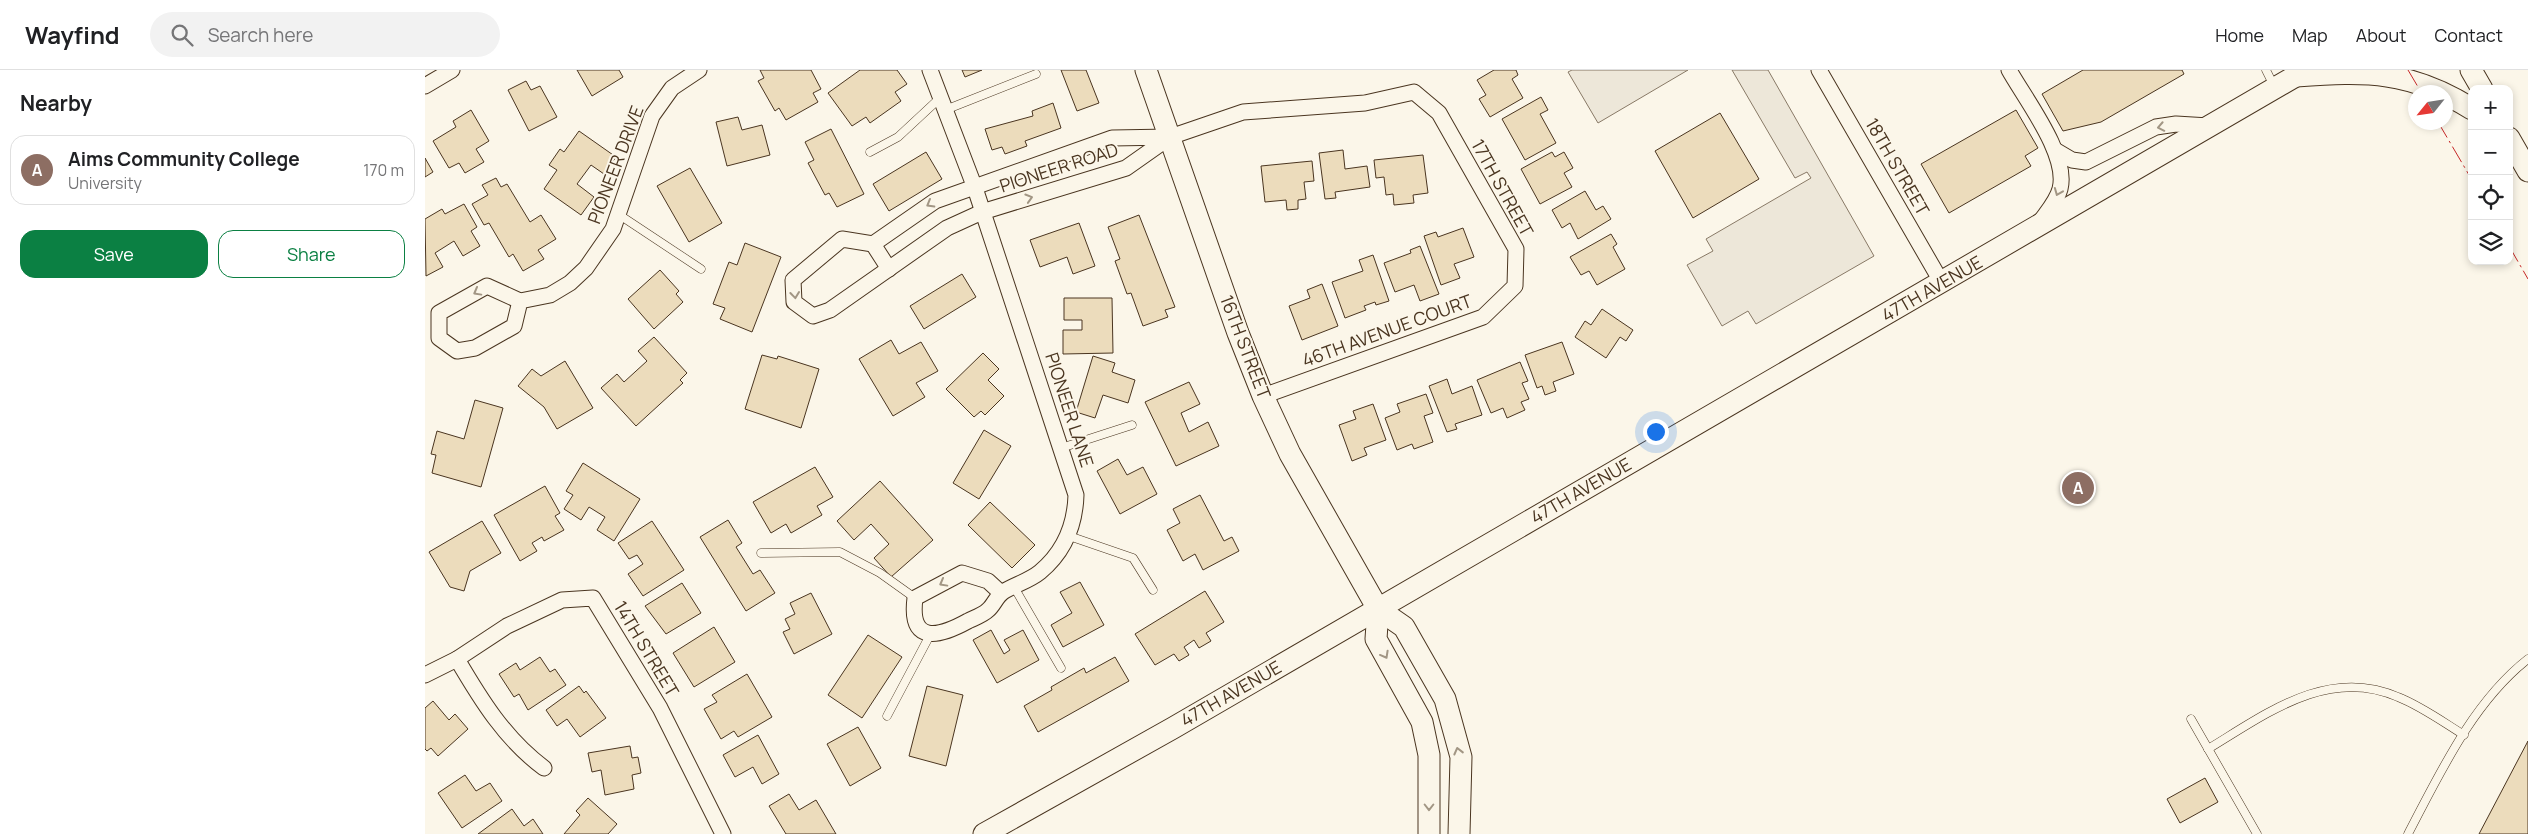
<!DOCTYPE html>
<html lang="en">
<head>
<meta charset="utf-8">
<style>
  body { margin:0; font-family:Manrope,sans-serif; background:#f2f2f2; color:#202124 }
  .controls { position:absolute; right:15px; top:15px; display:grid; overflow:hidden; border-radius:10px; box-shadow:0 2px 8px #0003 }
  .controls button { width:45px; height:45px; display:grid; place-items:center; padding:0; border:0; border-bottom:1px solid #e0e0e0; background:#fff; color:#202124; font:25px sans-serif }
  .compass { position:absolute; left:1983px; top:15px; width:45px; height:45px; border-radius:50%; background:#fff; box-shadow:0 2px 8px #0003; rotate:240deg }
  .you { position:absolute; left:1230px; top:361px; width:18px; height:18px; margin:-12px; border:4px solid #fff; border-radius:50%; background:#1a73e8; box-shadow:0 0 0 8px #1a73e833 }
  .badge { display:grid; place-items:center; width:32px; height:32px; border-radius:50%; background:#0b8043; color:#fff; font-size:16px; font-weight:700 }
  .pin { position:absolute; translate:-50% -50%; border:2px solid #fff; box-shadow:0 1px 5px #0006 }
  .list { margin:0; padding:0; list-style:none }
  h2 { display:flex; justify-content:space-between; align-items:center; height:65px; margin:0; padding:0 20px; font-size:21px }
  h2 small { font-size:16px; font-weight:400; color:#757577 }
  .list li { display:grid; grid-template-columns:32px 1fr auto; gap:15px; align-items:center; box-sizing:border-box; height:70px; margin:0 10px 10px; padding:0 10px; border:1px solid #e0e0e0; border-radius:15px }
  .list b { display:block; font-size:19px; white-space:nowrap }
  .list p { margin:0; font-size:16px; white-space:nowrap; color:#757577 }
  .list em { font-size:16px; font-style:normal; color:#757577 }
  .actions { display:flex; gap:10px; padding:15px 20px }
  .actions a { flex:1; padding:11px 0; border:1px solid #0b8043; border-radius:15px; text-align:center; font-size:18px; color:#0b8043 }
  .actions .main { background:#0b8043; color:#fff }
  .icon { flex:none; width:28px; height:28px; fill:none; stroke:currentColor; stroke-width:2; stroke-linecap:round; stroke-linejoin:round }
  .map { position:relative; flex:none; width:2103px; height:764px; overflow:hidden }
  header { display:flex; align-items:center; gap:30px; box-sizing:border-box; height:70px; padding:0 25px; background:#fff; border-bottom:1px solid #e0e0e0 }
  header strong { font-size:24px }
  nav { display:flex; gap:28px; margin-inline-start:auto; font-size:18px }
  .search { width:350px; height:45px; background:#f2f2f2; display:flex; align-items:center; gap:12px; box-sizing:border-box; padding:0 18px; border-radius:28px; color:#757577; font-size:19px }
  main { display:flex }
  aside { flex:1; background:#fff }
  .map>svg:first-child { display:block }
</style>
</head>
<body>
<header>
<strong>Wayfind</strong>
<div class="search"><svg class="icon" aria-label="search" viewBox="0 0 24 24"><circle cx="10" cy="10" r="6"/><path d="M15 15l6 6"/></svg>Search here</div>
<nav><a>Home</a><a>Map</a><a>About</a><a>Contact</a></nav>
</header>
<main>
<aside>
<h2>Nearby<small></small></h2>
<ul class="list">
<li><span class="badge" style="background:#8d6e63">A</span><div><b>Aims Community College</b><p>University</p></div><em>170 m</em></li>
</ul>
<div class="actions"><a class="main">Save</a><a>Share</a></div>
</aside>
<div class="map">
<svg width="2103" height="764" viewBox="0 0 2103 764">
  <rect width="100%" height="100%" fill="#fbf6e9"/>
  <g fill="#ede7d9" stroke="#887966">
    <polygon points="1147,0 1263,0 1173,53 1143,2"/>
    <polygon points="1307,0 1343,0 1449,186 1331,254 1323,241 1297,256 1262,195 1288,181 1281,169 1386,108 1382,102 1370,108"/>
  </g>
  <g fill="#ecdcbc" stroke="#4a3520">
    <polygon points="152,0 194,0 198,7 167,26"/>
    <polygon points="335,0 386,0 396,19 388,23 393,32 361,50 354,38 350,41 333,11 339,8"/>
    <polygon points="435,0 472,0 482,14 470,22 476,31 445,53 441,47 427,56 403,23"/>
    <polygon points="537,0 557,0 540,7"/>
    <polygon points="636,0 661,0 674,33 652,41"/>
    <polygon points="1069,0 1091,0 1093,5 1087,9 1098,28 1065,47 1054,29 1061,25 1052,10"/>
    <polygon points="1658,0 1757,0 1759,4 1676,52 1638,61 1617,24"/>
    <polygon points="101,11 106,20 115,16 132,47 104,61 83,20"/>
    <polygon points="1116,27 1123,40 1115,44 1131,73 1100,90 1077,49"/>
    <polygon points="628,33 636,58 600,71 602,76 580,84 577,77 567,80 560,59 608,46 607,41"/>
    <polygon points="46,40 64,71 51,79 59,92 40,103 34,93 24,98 8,71 31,57 28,51"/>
    <polygon points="1591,40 1613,78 1600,86 1606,96 1524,143 1496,94"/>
    <polygon points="1295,43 1334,109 1268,148 1230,81"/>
    <polygon points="313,47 317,60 337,55 345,85 302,96 291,52"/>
    <polygon points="406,59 439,124 412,137 404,123 400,125 383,93 389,90 380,72"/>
    <polygon points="154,61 191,87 179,104 166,95 152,114 169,127 156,145 119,119 132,100 124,95 135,79 139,82"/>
    <polygon points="918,80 920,99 942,96 945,117 910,122 911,128 900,129 894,83"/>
    <polygon points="501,82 517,109 464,141 448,114"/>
    <polygon points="1127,82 1130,87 1139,82 1148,98 1139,103 1147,117 1115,134 1096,99"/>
    <polygon points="998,85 1003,123 988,125 989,133 969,135 968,124 961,125 959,107 951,108 949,90"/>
    <polygon points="0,88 8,102 0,107"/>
    <polygon points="887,91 889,111 879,112 881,129 873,130 873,139 862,140 861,130 840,132 836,96"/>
    <polygon points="265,98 297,153 264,172 232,116"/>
    <polygon points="71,108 76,117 82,114 105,152 116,145 131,169 113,180 119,189 98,201 88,184 84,187 64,153 59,155 47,134 63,125 57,115"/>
    <polygon points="1160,121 1171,140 1178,136 1186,149 1153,169 1145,153 1137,158 1127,140"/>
    <polygon points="39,134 52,157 46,161 55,176 38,186 29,171 10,183 18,197 1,206 0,149 17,139 20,144"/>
    <polygon points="714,145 750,237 740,240 743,247 718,256 706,223 702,224 690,191 695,189 683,157"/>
    <polygon points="654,153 670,196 648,204 642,187 615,197 605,170"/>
    <polygon points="1038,158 1049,187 1029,194 1035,208 1016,215 999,166 1011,162 1013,167"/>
    <polygon points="1186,164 1192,174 1188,177 1200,199 1172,215 1164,201 1156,205 1145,187"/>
    <polygon points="320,173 356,187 327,262 295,249 300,238 288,234 304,192 312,195"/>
    <polygon points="995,176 1014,224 995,231 989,215 970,222 959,193 986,183 985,180"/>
    <polygon points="948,185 964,231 951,235 950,232 939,236 941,240 920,248 907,212 938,201 934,190"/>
    <polygon points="235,200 254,221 251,224 258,232 229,259 203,229"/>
    <polygon points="537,204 551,227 499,259 485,236"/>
    <polygon points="897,214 913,256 877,270 864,236 885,228 882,220"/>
    <polygon points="639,228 687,228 688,283 638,284 638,260 657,260 657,250 639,250"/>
    <polygon points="1177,239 1208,260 1201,271 1195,267 1181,288 1150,267 1160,251 1166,255"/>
    <polygon points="229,267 262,303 255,310 258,313 211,356 176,318 192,304 199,312 222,291 213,281"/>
    <polygon points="466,270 474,284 496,272 513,301 491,313 500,327 468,346 434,289"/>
    <polygon points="1137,272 1149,304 1128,312 1131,321 1120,325 1117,316 1112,318 1100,285"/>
    <polygon points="558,283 574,299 563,310 579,326 560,345 556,341 549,347 521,319"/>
    <polygon points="337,285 352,289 353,286 394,299 376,358 320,339"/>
    <polygon points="668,286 690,293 687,302 710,310 703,333 678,325 670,348 651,342"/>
    <polygon points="140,291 168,338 132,359 119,337 93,316 107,299 116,306"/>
    <polygon points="1095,292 1103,311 1097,313 1104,329 1096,332 1100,340 1082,348 1078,338 1066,343 1052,310"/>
    <polygon points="1022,309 1027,324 1047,316 1057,345 1030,354 1032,359 1022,362 1004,316"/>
    <polygon points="764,312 775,334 756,343 764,362 783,352 794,376 751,396 720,332"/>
    <polygon points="1001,324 1008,343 999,346 1008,372 989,379 987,374 972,380 960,348 975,342 972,334"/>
    <polygon points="50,330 78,338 56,417 7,403 11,385 6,384 12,361 39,369"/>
    <polygon points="948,334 961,370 939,378 942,385 927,391 914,355 931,349 928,341"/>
    <polygon points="559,360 586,376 554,429 528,413"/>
    <polygon points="693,389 702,405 718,397 732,424 695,444 672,401"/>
    <polygon points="158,393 215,429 189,471 172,460 180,447 164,437 156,450 139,439 148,425 141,421"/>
    <polygon points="390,397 408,427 392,436 397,445 366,463 361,454 346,463 328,432"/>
    <polygon points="455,411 508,470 466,507 449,488 464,474 446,454 429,470 412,451"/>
    <polygon points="120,416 135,443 130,446 139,460 119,471 117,467 107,473 112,481 95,491 69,445"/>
    <polygon points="775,425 799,471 807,467 814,481 778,500 770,484 758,491 742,460 755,453 748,439"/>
    <polygon points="565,432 610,475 587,498 543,455"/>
    <polygon points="303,450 317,473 311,477 328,504 335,500 350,523 321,541 275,467"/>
    <polygon points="57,451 76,483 45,501 39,521 25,517 4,482"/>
    <polygon points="227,451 259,500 218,526 203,504 218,494 212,485 204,489 193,473"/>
    <polygon points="655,512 679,555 638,577 626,555 647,543 635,522"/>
    <polygon points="257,513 276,543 241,564 220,536"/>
    <polygon points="780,521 799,552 781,563 786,571 774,578 769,570 759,577 764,585 754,591 749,584 730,595 710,564"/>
    <polygon points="386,523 407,564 369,584 358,562 365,559 360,549 370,544 365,533"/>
    <polygon points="289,557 310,592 269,617 248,583"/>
    <polygon points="566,560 579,584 585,580 579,570 598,560 614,590 572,613 548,570"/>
    <polygon points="443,565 477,587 437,648 403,625"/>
    <polygon points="115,587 125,602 130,599 141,615 103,640 94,624 89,627 74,604 91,593 95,600"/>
    <polygon points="690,587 704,611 613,662 599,636 627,620 626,617 659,598 661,603"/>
    <polygon points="322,604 347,647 313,667 309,661 296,669 279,639 292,632 287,625"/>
    <polygon points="154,616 159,623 161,621 181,648 155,667 142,649 132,656 121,640"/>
    <polygon points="502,616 538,625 521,696 484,686"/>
    <polygon points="8,631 24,650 30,644 43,659 13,686 6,678 2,681 0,679 0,638"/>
    <polygon points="433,657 456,698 425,716 402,674"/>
    <polygon points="333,665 354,704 337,714 328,697 310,707 298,685"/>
    <polygon points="2103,671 2103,764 2054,764"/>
    <polygon points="205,676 207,688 213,687 216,703 207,705 209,719 180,725 176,700 167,702 163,683"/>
    <polygon points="40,705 51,721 65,713 77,731 37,758 13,723"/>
    <polygon points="1780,708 1793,732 1755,753 1742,729"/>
    <polygon points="364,724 374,740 391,730 411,764 361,764 344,736"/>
    <polygon points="163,728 192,754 183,764 139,764 155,745 151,741"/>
    <polygon points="87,739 99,756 108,749 118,764 53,764"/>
  </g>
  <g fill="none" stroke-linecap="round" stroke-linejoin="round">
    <g stroke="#4a3520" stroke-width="9">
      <g id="lane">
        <polyline points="1841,0 1849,16"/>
        <polyline points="520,40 611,4"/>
        <polyline points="445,82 473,67 516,27"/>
        <polyline points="193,144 276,199"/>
        <polyline points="636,378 707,355"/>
        <polyline points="644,466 708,488 728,520"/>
        <polyline points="336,483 415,482 455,503 490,528"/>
        <polyline points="589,517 636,598"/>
        <polyline points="462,646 505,565"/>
        <polyline points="1766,649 1832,764"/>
        <path d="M1783 679C1841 644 1903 596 1973 627 1996 636 2018 652 2039 665"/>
        <path d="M1983 764C2015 703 2048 632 2103 589"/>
      </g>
    </g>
    <g stroke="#4a3520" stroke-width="17">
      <g id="street">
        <path d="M505 0 550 118 651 425C650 456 639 482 615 502 604 511 589 515 578 522 571 527 569 535 563 540 558 545 549 548 543 551 514 567 484 575 490 528L537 503 563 511 576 523"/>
        <polyline points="1394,0 1517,213"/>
        <path d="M1584 0C1600 29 1644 85 1635 119 1632 131 1622 142 1615 152"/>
        <polyline points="0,16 27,0"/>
        <polyline points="745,67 687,68 510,131 448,174 417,169 368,210 369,232 388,246 405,240 522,158 557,142 701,98 745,67 818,42 940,33 989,22 1014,43 1091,179 1090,216 1058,247 838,326"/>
        <polyline points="1630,80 1647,90 1661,92 1731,57 1751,54 1784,56"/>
        <polyline points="448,174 464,199"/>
        <polyline points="95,231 89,256 50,278 32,281 14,268 14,243 62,216 95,231 125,225 145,213 161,198 188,159 227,46 247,18 274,0"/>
        <path d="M32 589C56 630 80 669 119 698"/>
        <polyline points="0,605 32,589 82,556 137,530 168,528 235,638 298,764"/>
      </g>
    </g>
    <g stroke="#4a3520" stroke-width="23">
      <g id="secondary">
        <polyline points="721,0 813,263 838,326 865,384 953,539 979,557 1020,629 1036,687 1034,764"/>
        <polyline points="2046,0 2057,19"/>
        <path d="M1871 6C1942 1 1985 0 2047 39"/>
        <polyline points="2084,68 2103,101"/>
        <polyline points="953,539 951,569 997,652 1004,685 1004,764"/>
        <polyline points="559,764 748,658 1881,0"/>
      </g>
    </g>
    <use href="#lane" stroke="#fbf6e9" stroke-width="8"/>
    <use href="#street" stroke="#fbf6e9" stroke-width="15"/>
    <use href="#secondary" stroke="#fbf6e9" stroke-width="21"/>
    <g stroke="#c62828" stroke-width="1" stroke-dasharray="18 4 2.5 4" stroke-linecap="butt">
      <polyline points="1983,0 1996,22"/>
      <polyline points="2013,52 2047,110"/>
      <polyline points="2084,176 2103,209"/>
    </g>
  </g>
  <defs><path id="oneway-chevron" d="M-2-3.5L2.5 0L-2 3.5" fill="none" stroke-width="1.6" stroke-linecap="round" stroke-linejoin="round" transform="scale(1.25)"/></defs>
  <g stroke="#a29684">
    <use href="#oneway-chevron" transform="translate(1736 57) rotate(169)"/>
    <use href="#oneway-chevron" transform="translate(1633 122) rotate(112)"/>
    <use href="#oneway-chevron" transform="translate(604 128) rotate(-17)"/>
    <use href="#oneway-chevron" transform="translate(505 134) rotate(150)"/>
    <use href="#oneway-chevron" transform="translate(52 222) rotate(151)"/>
    <use href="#oneway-chevron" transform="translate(370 225) rotate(83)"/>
    <use href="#oneway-chevron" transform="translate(518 513) rotate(151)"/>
    <use href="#oneway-chevron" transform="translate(960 585) rotate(61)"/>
    <use href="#oneway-chevron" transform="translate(1033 681) rotate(-104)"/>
    <use href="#oneway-chevron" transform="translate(1004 737) rotate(90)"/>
  </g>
  <g text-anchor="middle" stroke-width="4" stroke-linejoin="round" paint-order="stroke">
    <g font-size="18" fill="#4a3520" stroke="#fbf6e9">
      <text transform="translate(191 95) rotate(-69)" y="6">PIONEER DRIVE</text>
      <text transform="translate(1472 97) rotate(60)" y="6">18TH STREET</text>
      <text transform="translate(634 98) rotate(-18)" y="6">PIONEER ROAD</text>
      <text transform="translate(1077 118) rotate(61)" y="6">17TH STREET</text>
      <text transform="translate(1507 219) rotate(-30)" y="6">47TH AVENUE</text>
      <text transform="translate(962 261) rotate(-20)" y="6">46TH AVENUE COURT</text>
      <text transform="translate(820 277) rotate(69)" y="6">16TH STREET</text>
      <text transform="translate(644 340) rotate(72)" y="6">PIONEER LANE</text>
      <text transform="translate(1156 421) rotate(-30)" y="6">47TH AVENUE</text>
      <text transform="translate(221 579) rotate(59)" y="6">14TH STREET</text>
      <text transform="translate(806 624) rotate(-30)" y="6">47TH AVENUE</text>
    </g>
  </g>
</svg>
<div class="controls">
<button>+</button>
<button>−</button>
<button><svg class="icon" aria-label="locate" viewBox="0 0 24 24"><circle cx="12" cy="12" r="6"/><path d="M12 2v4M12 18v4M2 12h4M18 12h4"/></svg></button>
<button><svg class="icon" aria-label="layers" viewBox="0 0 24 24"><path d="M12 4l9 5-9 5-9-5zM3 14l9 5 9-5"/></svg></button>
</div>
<svg class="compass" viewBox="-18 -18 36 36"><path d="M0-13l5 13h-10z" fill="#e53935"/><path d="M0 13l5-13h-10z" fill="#757577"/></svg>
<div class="you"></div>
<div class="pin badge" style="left:1653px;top:418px;background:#8d6e63">A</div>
</div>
</main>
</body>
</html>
